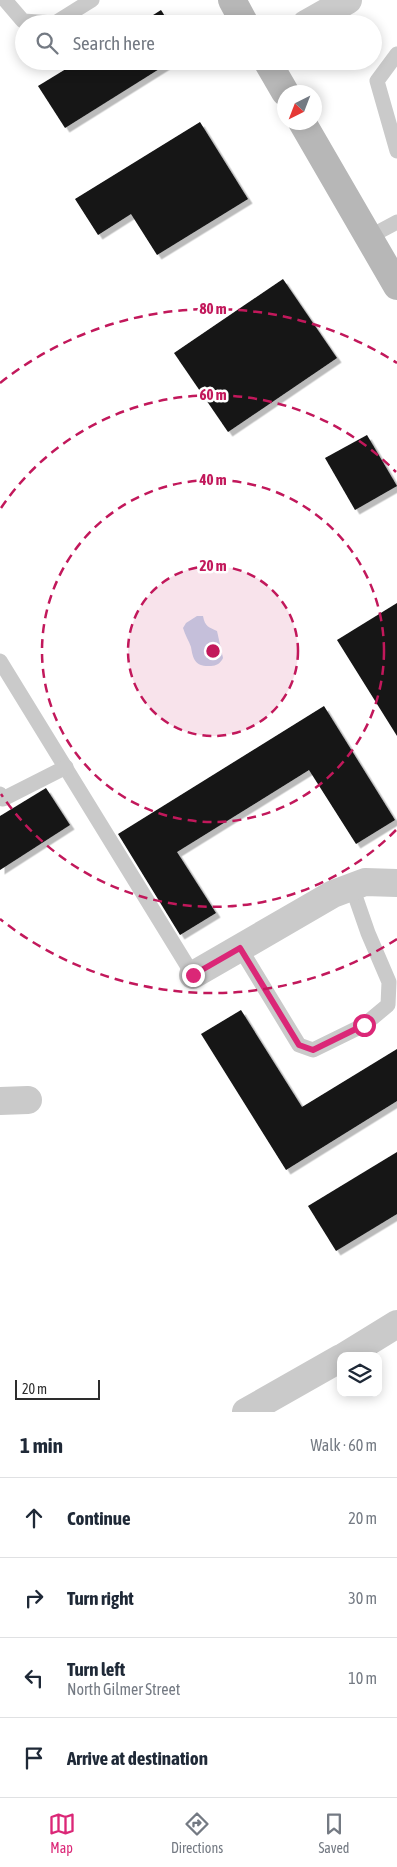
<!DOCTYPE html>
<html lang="en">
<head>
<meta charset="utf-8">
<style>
  body { margin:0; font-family:"Asap Condensed",sans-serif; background:#f6f6f7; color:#1f2937 }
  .controls { position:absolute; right:15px; bottom:15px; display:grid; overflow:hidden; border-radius:10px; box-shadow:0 2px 12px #0003 }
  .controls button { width:45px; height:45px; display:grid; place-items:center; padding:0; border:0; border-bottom:1px solid #e0e1e3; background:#fff; color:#1f2937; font:25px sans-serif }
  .compass { position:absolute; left:277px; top:85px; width:45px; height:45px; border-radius:50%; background:#fff; box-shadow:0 2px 12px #0003; rotate:222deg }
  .scale { position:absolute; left:15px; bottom:12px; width:85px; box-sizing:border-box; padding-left:5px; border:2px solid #2d2d2d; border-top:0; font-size:14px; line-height:18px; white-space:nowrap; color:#2d2d2d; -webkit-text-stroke:4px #fff; paint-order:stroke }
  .stop { position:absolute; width:15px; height:15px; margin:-11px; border:4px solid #db2777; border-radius:50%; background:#fff }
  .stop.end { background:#db2777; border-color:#fff; box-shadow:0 1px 5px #0008 }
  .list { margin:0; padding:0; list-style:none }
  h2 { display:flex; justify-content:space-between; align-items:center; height:65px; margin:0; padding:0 20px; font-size:21px }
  h2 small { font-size:16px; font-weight:400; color:#747a83 }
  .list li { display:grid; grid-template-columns:32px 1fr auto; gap:15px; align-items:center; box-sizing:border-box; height:80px; padding:0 20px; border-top:1px solid #e0e1e3 }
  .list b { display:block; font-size:19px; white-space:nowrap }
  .list p { margin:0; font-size:16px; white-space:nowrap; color:#747a83 }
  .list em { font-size:16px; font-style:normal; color:#747a83 }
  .icon { flex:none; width:28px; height:28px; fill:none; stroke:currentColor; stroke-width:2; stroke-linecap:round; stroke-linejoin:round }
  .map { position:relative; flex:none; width:397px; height:1412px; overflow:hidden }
  .search { position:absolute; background:#fff; box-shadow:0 2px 12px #0003; left:15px; right:15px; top:15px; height:55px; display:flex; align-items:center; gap:12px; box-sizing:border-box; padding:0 18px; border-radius:28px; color:#747a83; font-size:19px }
  .sheet { height:385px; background:#fff }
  nav { display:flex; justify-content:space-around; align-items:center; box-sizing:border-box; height:70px; border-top:1px solid #e0e1e3; background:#fff; font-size:14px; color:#747a83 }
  nav a { display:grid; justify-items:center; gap:2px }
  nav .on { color:#db2777 }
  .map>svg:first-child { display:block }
</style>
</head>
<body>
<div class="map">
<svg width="397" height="1412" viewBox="0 0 397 1412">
  <defs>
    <filter id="shadow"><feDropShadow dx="4.5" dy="4.5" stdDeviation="0" flood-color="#0004"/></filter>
  </defs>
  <rect width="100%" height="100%" fill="#fff"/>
  <path fill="#c5d7ec" d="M197 616H203C205 627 209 627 217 631L223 658C221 663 216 666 211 666 195 667 193 659 191 647 189 641 185 635 183 628L186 623Z"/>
  <g fill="#141414" filter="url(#shadow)">
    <polygon points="161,10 170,24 139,24"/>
    <polygon points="79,61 172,61 65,128 38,86"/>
    <polygon points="200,122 248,199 157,255 131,214 98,235 75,199"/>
    <polygon points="283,279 337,358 228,432 174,353"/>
    <polygon points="367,435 397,486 355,510 325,458"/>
    <polygon points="397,603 397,736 337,640"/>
    <polygon points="324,706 395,820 356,844 309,770 177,852 216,913 180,935 118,834"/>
    <polygon points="46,788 70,825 0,870 0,816"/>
    <polygon points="241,1010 302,1107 397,1049 397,1101 286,1170 201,1034"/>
    <polygon points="397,1152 397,1214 336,1251 308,1206"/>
  </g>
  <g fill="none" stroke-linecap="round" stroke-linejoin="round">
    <g stroke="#cacaca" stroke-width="15">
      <polyline points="5,0 23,21 55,23 92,0"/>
      <polyline points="397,54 377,81 397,151"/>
      <polyline points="369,237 397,222"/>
      <polyline points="0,661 193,975"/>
      <polyline points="0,794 3,799 66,767"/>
      <polyline points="240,948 299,1045 313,1050 364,1025 388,1005 389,982 368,933 352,887"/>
    </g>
    <g stroke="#cacaca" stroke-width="28">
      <polyline points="306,24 348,0"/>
      <polyline points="193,975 333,894 365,882 397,883"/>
      <polyline points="0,1101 28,1100"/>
      <polyline points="345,1356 397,1324"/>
      <polyline points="246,1412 341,1358"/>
    </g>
    <g stroke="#b7b7b7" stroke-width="28">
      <polyline points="232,0 245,24"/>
      <polyline points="267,61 285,92"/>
      <polyline points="302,122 397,286"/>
    </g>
  </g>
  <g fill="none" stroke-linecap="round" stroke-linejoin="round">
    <polyline stroke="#db2777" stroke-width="6" points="193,975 240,948 299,1045 313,1050 364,1025"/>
  </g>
  <circle cx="213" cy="651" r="85" fill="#c2185b" fill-opacity=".12"/>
  <g fill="none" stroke="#c2185b" stroke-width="2.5" stroke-dasharray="9 6">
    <circle cx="213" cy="651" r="85"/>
    <circle cx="213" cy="651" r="171"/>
    <path d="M396 830A256 256 0 0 1 1 794M1 508A256 256 0 0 1 396 472"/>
    <path d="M397 939A342 342 0 0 1 0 919M0 383A342 342 0 0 1 397 363"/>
  </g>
  <circle cx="213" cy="651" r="8" fill="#c2185b" stroke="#fff" stroke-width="2.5"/>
  <g font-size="15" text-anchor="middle" font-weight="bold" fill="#c2185b" stroke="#fff" stroke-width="5" stroke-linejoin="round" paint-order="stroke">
    <text x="213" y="314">80 m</text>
    <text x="213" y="400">60 m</text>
    <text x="213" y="485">40 m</text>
    <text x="213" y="571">20 m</text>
  </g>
</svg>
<div class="controls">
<button><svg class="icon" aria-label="layers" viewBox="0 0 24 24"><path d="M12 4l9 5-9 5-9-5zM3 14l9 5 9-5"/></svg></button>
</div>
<svg class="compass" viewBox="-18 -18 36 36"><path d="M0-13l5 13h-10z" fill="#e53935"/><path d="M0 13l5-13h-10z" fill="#747a83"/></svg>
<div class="scale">20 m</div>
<div class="stop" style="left:364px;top:1025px"></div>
<div class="stop end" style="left:193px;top:975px"></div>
<div class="search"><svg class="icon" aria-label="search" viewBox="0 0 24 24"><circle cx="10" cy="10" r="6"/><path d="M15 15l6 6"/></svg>Search here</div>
</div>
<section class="sheet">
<h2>1 min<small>Walk · 60 m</small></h2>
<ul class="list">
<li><svg class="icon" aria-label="ahead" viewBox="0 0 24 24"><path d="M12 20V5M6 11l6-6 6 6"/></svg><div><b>Continue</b></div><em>20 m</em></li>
<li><svg class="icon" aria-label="right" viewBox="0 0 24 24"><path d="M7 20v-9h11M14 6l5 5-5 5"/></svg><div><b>Turn right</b></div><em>30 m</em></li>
<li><svg class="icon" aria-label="left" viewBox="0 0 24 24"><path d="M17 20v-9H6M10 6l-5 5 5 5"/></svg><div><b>Turn left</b><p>North Gilmer Street</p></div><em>10 m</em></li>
<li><svg class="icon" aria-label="arrive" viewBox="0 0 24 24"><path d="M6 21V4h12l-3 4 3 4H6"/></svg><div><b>Arrive at destination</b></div></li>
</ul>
</section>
<nav>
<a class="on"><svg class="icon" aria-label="map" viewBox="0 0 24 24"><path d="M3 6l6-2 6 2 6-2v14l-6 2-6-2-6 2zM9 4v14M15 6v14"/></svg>Map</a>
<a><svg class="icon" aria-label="directions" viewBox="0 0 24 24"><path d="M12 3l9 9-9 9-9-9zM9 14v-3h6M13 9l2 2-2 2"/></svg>Directions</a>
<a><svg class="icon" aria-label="saved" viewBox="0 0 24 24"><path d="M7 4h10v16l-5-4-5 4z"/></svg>Saved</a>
</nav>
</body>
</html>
